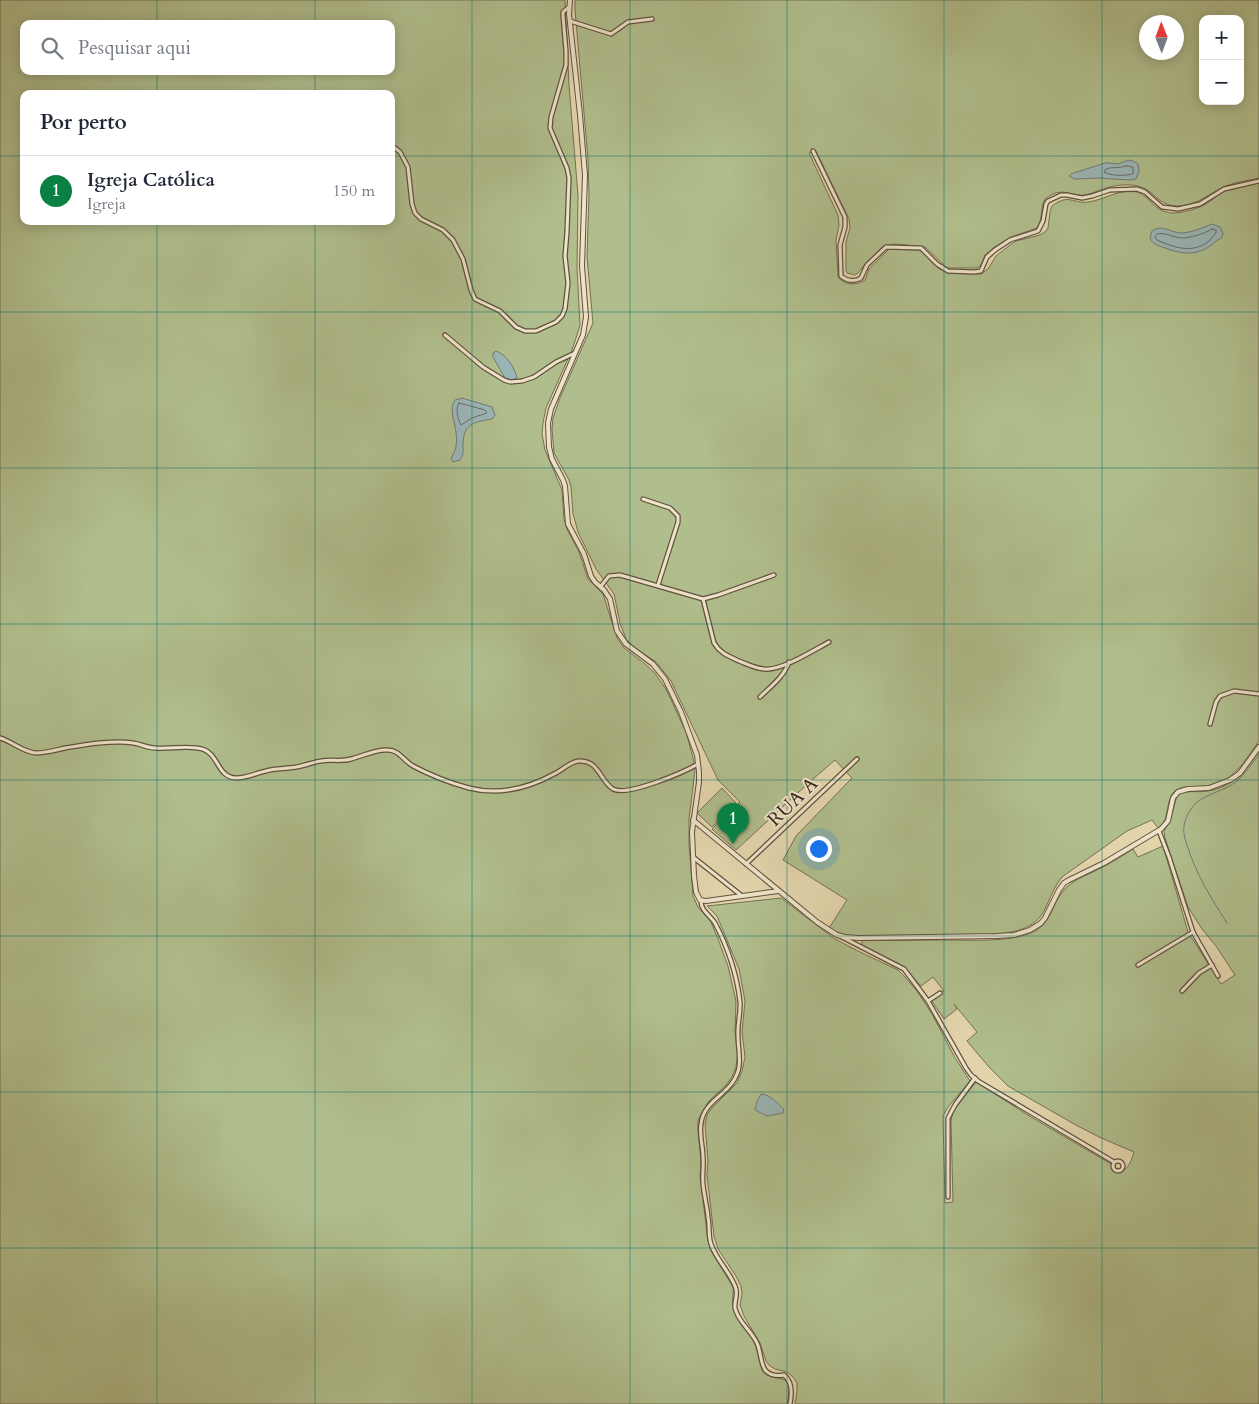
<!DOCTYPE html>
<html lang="pt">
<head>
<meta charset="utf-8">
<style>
  body { margin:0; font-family:Cardo,serif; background:#f2f2f3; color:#1f2937 }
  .controls { position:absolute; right:15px; top:15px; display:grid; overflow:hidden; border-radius:10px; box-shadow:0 2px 12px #0003 }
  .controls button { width:45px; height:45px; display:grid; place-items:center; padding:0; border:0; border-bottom:1px solid #e0e1e3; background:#fff; color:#1f2937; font:25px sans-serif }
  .compass { position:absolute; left:1139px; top:15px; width:45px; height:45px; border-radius:50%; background:#fff; box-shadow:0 2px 12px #0003; rotate:359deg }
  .you { position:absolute; left:818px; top:848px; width:18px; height:18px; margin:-12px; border:4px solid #fff; border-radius:50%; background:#1a73e8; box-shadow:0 0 0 8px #1a73e833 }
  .badge { display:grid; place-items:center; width:32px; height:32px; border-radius:50%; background:#0b8043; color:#fff; font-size:16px; font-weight:700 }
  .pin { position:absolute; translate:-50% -41px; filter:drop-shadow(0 1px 2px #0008) }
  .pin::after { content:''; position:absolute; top:26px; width:18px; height:15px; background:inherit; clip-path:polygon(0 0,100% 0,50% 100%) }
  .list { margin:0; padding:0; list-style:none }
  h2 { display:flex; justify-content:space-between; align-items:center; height:65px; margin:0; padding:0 20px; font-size:21px }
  h2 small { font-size:16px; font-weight:400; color:#747a83 }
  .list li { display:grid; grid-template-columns:32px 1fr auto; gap:15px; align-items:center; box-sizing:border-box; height:70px; padding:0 20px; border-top:1px solid #e0e1e3 }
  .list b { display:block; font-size:19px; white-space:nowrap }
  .list p { margin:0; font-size:16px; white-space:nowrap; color:#747a83 }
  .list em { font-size:16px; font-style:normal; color:#747a83 }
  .icon { flex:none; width:28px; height:28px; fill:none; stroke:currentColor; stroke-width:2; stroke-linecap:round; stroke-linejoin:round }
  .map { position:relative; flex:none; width:1259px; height:1404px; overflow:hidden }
  .search { position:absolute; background:#fff; box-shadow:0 2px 12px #0003; left:20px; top:20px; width:375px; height:55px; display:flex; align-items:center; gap:12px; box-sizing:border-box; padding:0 18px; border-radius:10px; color:#747a83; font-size:19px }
  .panel { position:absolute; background:#fff; box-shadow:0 2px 12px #0003; left:20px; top:90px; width:375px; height:135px; border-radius:10px }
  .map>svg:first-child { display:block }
</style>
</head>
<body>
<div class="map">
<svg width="1259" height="1404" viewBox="0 0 1259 1404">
  <rect width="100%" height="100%" fill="#e3d4ac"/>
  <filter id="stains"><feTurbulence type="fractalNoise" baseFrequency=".004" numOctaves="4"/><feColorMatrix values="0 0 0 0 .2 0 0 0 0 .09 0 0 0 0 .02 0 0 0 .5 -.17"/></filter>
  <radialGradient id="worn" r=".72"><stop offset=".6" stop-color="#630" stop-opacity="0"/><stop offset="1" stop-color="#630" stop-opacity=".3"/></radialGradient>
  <g fill="#b0bd8c" stroke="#737152" fill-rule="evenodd">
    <path d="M0 0H565L569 85 578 195 577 268 580 325 577 335 572 350 546 408 543 423 542 434 545 450 562 490 564 519 567 529 579 552 588 579 603 594 617 638 624 648 644 663 654 672 666 689 686 732 693 758 695 770 689 819V844L693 896 698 907 711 922 718 939 728 966 736 1001 735 1033 738 1053 736 1067 732 1077 726 1085 709 1101 702 1112 698 1121V1130L701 1163 700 1176 708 1241 711 1251 733 1287C734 1295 731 1303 734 1310 738 1323 746 1329 753 1340 758 1349 759 1361 762 1370 775 1387 795 1366 787 1404H0ZM24 24H391V71H24ZM24 94H391V221H24Z"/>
    <path d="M575 0H1259V178C1247 181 1233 182 1222 188 1206 195 1197 206 1177 206 1157 205 1156 192 1141 187 1130 183 1114 185 1103 189 1097 191 1091 194 1085 195 1069 197 1063 185 1045 199 1040 208 1043 219 1037 228L1011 237 993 248 985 255 981 265 977 268H949L946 267 925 247 896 244 886 245 881 248 865 264 858 273 855 275 847 273 846 270V242L850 228 849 219 816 151 809 153 838 215 839 225 836 240 838 277C844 285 857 286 865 280L869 269 889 249 920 250 938 268 947 273 981 274 988 269 996 256 1010 245 1016 241 1040 235 1045 232 1048 228 1050 212 1052 206C1069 193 1073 204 1088 202 1105 200 1119 188 1137 192 1150 196 1153 212 1173 213 1183 213 1197 209 1206 204 1214 199 1220 192 1229 189 1239 186 1249 185 1259 182V741C1243 763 1233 784 1203 787 1195 787 1183 785 1176 790 1164 799 1171 818 1159 829L1152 820 1127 831 1062 877C1054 887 1050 899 1044 911 1032 933 1006 933 984 935L853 937 837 933 829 928 847 900 783 860 796 836 852 778 835 760 813 779 736 850 712 829 740 802 718 780 671 681 656 662 635 648 626 639 620 623 614 594 596 569 578 532 573 514 571 487 569 480 554 453 552 429 553 418 560 398 593 323 587 257 589 195 588 159 575 10ZM1203 19H1240V101H1203ZM1146 22H1176V52H1146Z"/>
    <path d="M1259 752V1404H795L797 1392V1383L793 1377 787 1372 775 1369 770 1366 766 1361 760 1343 744 1316 740 1305 742 1294 741 1286 736 1276 718 1249 714 1236 707 1175 708 1161 705 1124 707 1115 712 1108 737 1083 742 1071 745 1057 742 1032 745 1001 739 969 717 916 707 906 781 898 835 939 858 951 898 970 904 976 917 991 932 1014 954 1056 970 1081 948 1107 943 1116 945 1203 953 1202 951 1120 954 1110 976 1082 1031 1117 1111 1164 1114 1170C1127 1174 1131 1162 1134 1152L1099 1137 1074 1124 1008 1086 989 1067 967 1041 977 1032 954 1004 957 1009 944 1019 931 1000 944 991 933 977 921 986 903 966 862 946V940C890 941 918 940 946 940 970 940 1016 943 1037 930 1053 920 1053 899 1067 887 1075 879 1087 875 1097 870 1109 864 1121 857 1133 849L1138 857 1163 846 1188 932 1221 984 1235 975 1216 946 1202 929 1188 907 1165 838 1164 831 1171 818 1177 796C1187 789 1197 793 1208 791 1233 787 1244 771 1259 752Z"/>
    <polygon points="722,788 736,803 712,827 697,813"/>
  </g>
  <g fill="#9ab5b5" stroke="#727b77">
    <polygon points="1128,160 1133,161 1138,164 1139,171 1136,179 1129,180 1098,178 1075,179 1069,176 1071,174 1105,163 1110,163 1118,164"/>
    <path d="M1212 224 1220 227 1223 233 1222 238C1217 239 1215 243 1210 246 1196 256 1181 254 1165 248 1159 246 1153 245 1150 238L1152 231C1162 224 1170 232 1180 233 1191 233 1202 228 1212 224Z"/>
    <path d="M496 351C506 354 515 368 517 378L511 380 505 378 493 357V353Z"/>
    <path d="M462 398 492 407 495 415 492 419C475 422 463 423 463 445 463 451 464 455 460 460L453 462 451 458C466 437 445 413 455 400Z"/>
    <path d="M761 1094C772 1095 776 1103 784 1109L783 1113 767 1116 755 1110 757 1101Z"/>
  </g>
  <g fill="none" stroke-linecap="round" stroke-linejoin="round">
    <g stroke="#686d67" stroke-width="1">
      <path d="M1126 166 1133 167V174C1124 176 1111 176 1104 172L1105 170C1110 166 1118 169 1126 166Z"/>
      <path d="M1212 229 1216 230V233C1213 236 1211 239 1208 242 1191 254 1173 247 1157 240L1155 237 1157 234C1165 232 1172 237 1181 238 1190 238 1204 234 1212 229Z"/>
      <path d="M459 403 485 410 487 413 472 418 461 425C458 420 455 408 459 403Z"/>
    </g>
    <path stroke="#727b77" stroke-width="1" d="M1227 923C1211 898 1196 874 1187 845 1185 839 1183 833 1184 826 1185 818 1190 809 1196 803 1208 793 1225 791 1237 781 1245 774 1252 763 1259 755"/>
    <g stroke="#61513e" stroke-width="5.5">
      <g id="minor">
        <polyline points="570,21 611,34 628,22 652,19"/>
        <polyline points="391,145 400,152 408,167 412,204 415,213 421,219 443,230 453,240 463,259 471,290 475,299 479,301 500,311 516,327 525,331 536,331 556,322 562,316 565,309 568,283 565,256 567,232 569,178 567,168 550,128 551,117 566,65 566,51 563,16 563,12 569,7"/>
        <path d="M813 151 845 217V227L840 245 841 276C847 281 855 282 861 278L867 265 886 247 921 248 937 264 948 271 974 272 981 271 987 257 995 250 1010 240 1038 231 1043 221 1046 204 1048 201 1061 195H1067L1082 198 1092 196 1110 190 1137 189 1145 192 1162 207 1178 209 1200 204 1224 189 1259 181"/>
        <polyline points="445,335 483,367 504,380 510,382 522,381 534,377 556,362 575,353"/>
        <polyline points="643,499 670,508 678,516 678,522 658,585"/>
        <polyline points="601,586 609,576 620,575 703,599 718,595 774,575"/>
        <path d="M703 599 714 643C720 653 728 656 739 661 747 664 756 669 765 669 781 671 814 650 829 642"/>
        <path d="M760 697C770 687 784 677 789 662"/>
        <polyline points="1210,724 1216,702 1220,696 1234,691 1259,694"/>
        <path d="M0 738C13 742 23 752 36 753 46 753 56 750 65 748 77 746 88 744 99 743 110 742 122 741 133 743 141 744 147 748 155 748 169 749 183 746 197 748 220 750 215 777 236 778 247 778 256 773 266 771 275 768 286 769 296 767 304 766 313 762 321 761 331 759 341 762 351 759 363 756 376 749 388 750 399 750 404 761 413 766 430 775 450 783 469 788 500 796 529 788 556 773 564 769 571 761 579 761 599 760 600 781 613 789 627 797 684 772 698 764"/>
        <polyline points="1159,831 1169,857 1193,932 1218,976"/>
        <polyline points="693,857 742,896"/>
        <polyline points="746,864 857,759"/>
        <path d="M701 901C701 911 710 915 715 923 727 946 737 975 740 1002 741 1013 737 1024 738 1036 738 1053 744 1067 732 1083 722 1097 703 1104 701 1124 699 1135 703 1146 703 1157 704 1166 702 1175 703 1184 704 1195 707 1206 708 1217 710 1226 708 1235 711 1244 716 1259 729 1271 735 1286 739 1294 734 1300 735 1308 738 1322 751 1330 757 1343 761 1351 760 1364 766 1371 771 1376 778 1376 784 1375 793 1382 792 1394 790 1404"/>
        <polyline points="840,936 904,969 928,1001 966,1068 971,1075 978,1081 1114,1162"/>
        <polyline points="1138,965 1193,932"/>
        <polyline points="1182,991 1199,973 1212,965"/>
        <polyline points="928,1001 940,993"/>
        <circle cx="1118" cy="1166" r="5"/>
        <polyline points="948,1197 948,1118 955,1105 975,1078"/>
      </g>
    </g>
    <g stroke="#61513e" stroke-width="6">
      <g id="tertiary">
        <polyline points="570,0 569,14 580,115 585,175 582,266 586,317 583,335 551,409 548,423 549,447 552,459 563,480 565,486 568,524 584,554 591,576 595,582 604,590 610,599 617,631 626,644 653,664 665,679 681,712 697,755 699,772 699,782 692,832 694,876 696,892 700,900 706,901 778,891"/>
        <polyline points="693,820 817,922 837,935 845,937 859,938 997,936 1014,935 1030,930 1041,923 1045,918 1059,890 1064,883 1069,880 1104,863 1161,829 1168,821 1173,798 1178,792 1188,789 1209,788 1230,780 1240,773 1259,747"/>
      </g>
    </g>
    <use href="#minor" stroke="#ede3c9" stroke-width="3"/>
    <use href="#tertiary" stroke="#ede3c9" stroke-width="4"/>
  </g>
  <path fill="none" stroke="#0f766e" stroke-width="1" stroke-opacity="0.55" d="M157 0V24M315 0V24M472 0V1404M630 0V1404M787 0V1404M944 0V1404M1102 0V1404M157 71V94M315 71V94M0 156H24M391 156H1259M157 221V1404M315 221V1404M0 312H1259M0 468H1259M0 624H1259M0 780H1259M0 936H1259M0 1092H1259M0 1248H1259"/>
  <g text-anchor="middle" stroke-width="4" stroke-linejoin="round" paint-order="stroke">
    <g font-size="19" fill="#362519" stroke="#ede3c9">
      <text transform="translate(792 801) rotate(-44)" y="7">RUA A</text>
    </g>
  </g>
  <rect width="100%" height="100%" filter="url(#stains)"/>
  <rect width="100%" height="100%" fill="url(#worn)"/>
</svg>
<div class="controls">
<button>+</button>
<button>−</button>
</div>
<svg class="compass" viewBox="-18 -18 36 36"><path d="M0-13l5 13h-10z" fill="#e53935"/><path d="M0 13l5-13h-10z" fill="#747a83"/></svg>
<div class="you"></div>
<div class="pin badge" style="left:733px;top:844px">1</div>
<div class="search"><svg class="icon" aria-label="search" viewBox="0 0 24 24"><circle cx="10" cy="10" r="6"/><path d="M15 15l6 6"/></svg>Pesquisar aqui</div>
<section class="panel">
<h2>Por perto<small></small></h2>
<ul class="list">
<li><span class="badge">1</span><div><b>Igreja Católica</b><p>Igreja</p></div><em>150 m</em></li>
</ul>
</section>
</div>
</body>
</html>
